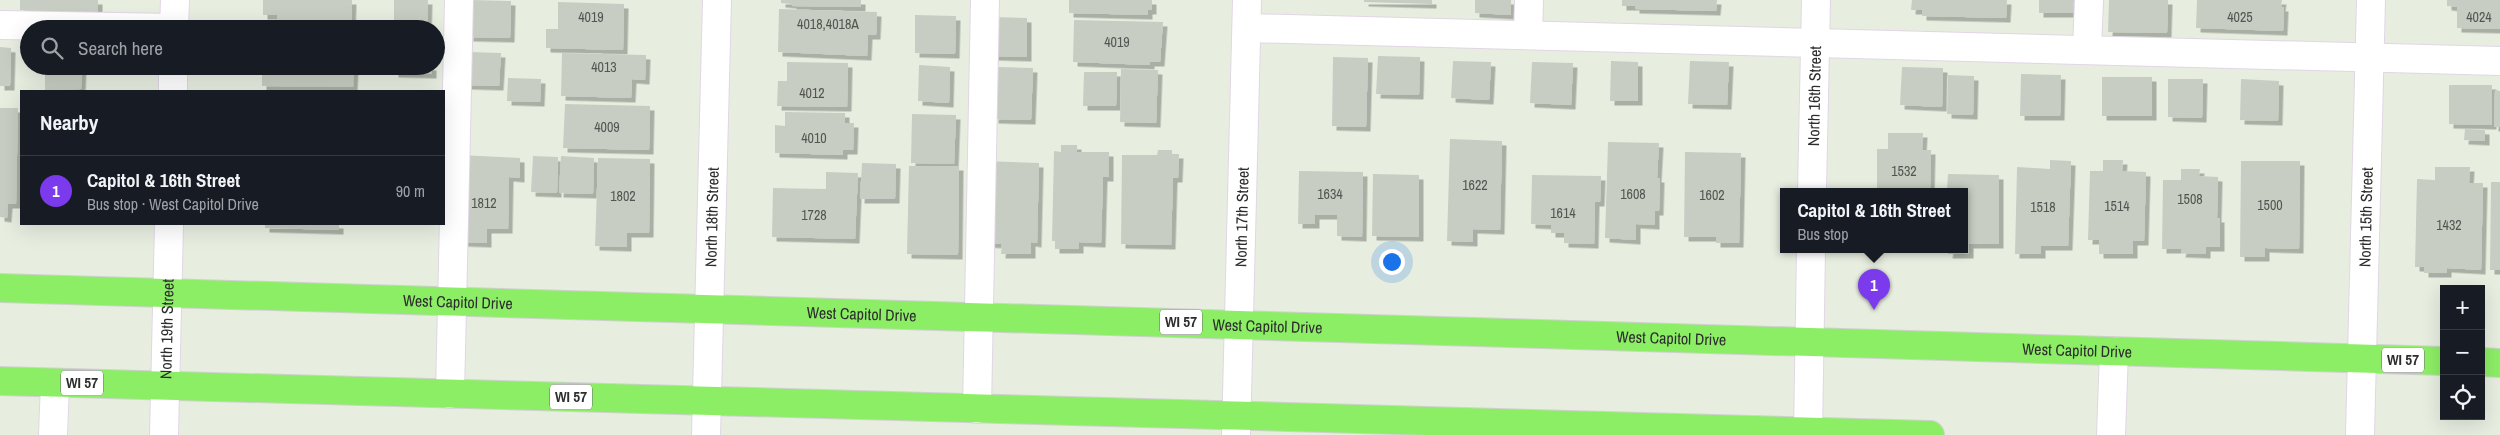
<!DOCTYPE html>
<html lang="en">
<head>
<meta charset="utf-8">
<style>
  body { margin:0; font-family:"Archivo Narrow",sans-serif; background:#20242c; color:#f1f3f6 }
  .controls { position:absolute; right:15px; bottom:15px; display:grid; overflow:hidden; border-radius:0px; box-shadow:0 5px 20px #0002 }
  .controls button { width:45px; height:45px; display:grid; place-items:center; padding:0; border:0; border-bottom:1px solid #363941; background:#171b24; color:#f1f3f6; font:25px sans-serif }
  .you { position:absolute; left:1391px; top:261px; width:18px; height:18px; margin:-12px; border:4px solid #fff; border-radius:50%; background:#1a73e8; box-shadow:0 0 0 8px #1a73e833 }
  .badge { display:grid; place-items:center; width:32px; height:32px; border-radius:50%; background:#7c3aed; color:#fff; font-size:16px; font-weight:700 }
  .pin { position:absolute; translate:-50% -41px; filter:drop-shadow(0 1px 2px #0008) }
  .pin::after { content:''; position:absolute; top:26px; width:18px; height:15px; background:inherit; clip-path:polygon(0 0,100% 0,50% 100%) }
  .popup { position:absolute; left:1780px; top:188px; width:188px; height:65px; box-sizing:border-box; display:grid; place-content:center; border-radius:0px; background:#171b24; filter:drop-shadow(0 1px 4px #0005); font-size:16px; white-space:nowrap; color:#9ea1a6 }
  .popup b { font-size:19px; color:#f1f3f6 }
  .popup::after { content:''; position:absolute; left:50%; top:100%; margin-left:-10px; border:10px solid transparent; border-top-color:#171b24 }
  .list { margin:0; padding:0; list-style:none }
  h2 { display:flex; justify-content:space-between; align-items:center; height:65px; margin:0; padding:0 20px; font-size:21px }
  h2 small { font-size:16px; font-weight:400; color:#9ea1a6 }
  .list li { display:grid; grid-template-columns:32px 1fr auto; gap:15px; align-items:center; box-sizing:border-box; height:70px; padding:0 20px; border-top:1px solid #363941 }
  .list b { display:block; font-size:19px; white-space:nowrap }
  .list p { margin:0; font-size:16px; white-space:nowrap; color:#9ea1a6 }
  .list em { font-size:16px; font-style:normal; color:#9ea1a6 }
  .icon { flex:none; width:28px; height:28px; fill:none; stroke:currentColor; stroke-width:2; stroke-linecap:round; stroke-linejoin:round }
  .map { position:relative; flex:none; width:2500px; height:435px; overflow:hidden }
  .search { position:absolute; background:#171b24; box-shadow:0 5px 20px #0002; left:20px; top:20px; width:425px; height:55px; display:flex; align-items:center; gap:12px; box-sizing:border-box; padding:0 18px; border-radius:28px; color:#9ea1a6; font-size:19px }
  .panel { position:absolute; background:#171b24; box-shadow:0 5px 20px #0002; left:20px; top:90px; width:425px; height:135px; border-radius:0px }
  .map>svg:first-child { display:block }
</style>
</head>
<body>
<div class="map">
<svg width="2500" height="435" viewBox="0 0 2500 435">
  <defs>
    <filter id="shadow"><feDropShadow dx="4.5" dy="4.5" stdDeviation="0" flood-color="#0004"/></filter>
  </defs>
  <rect width="100%" height="100%" fill="#e7eee0"/>
  <g fill="#c7cdc3" filter="url(#shadow)">
    <polygon points="20,0 98,0 98,12 20,10"/>
    <polygon points="263,0 352,0 351,29 277,29 277,15 263,15"/>
    <polygon points="394,0 428,0 427,29 394,29"/>
    <polygon points="470,0 511,1 510,38 469,37"/>
    <polygon points="781,0 861,0 861,7 792,6 792,4 781,3"/>
    <polygon points="1069,0 1152,0 1152,10 1148,10 1148,15 1069,13"/>
    <polygon points="1364,0 1432,0 1432,4 1364,2"/>
    <polygon points="1475,0 1511,0 1511,15 1475,13"/>
    <polygon points="1622,0 1717,0 1716,11 1635,9 1635,6 1622,6"/>
    <polygon points="1912,0 2007,0 2006,18 1922,16 1922,10 1911,10"/>
    <polygon points="2039,0 2074,0 2073,13 2039,13"/>
    <polygon points="2109,0 2168,0 2167,33 2108,32"/>
    <polygon points="2197,0 2282,0 2281,7 2284,7 2283,31 2196,28"/>
    <polygon points="2447,0 2500,0 2500,29 2457,28 2457,7 2447,6"/>
    <polygon points="558,2 624,4 623,50 546,48 546,29 558,29"/>
    <polygon points="779,9 877,12 876,35 868,35 867,56 778,52"/>
    <polygon points="915,15 956,16 955,54 915,53"/>
    <polygon points="994,17 1027,18 1027,57 993,56"/>
    <polygon points="1074,20 1163,22 1160,62 1150,62 1150,65 1073,62"/>
    <polygon points="0,47 11,48 10,86 0,86"/>
    <polygon points="468,52 501,53 499,86 467,85"/>
    <polygon points="562,53 646,55 645,80 632,79 631,98 561,96"/>
    <polygon points="1378,56 1420,57 1419,95 1376,94"/>
    <polygon points="1333,57 1368,58 1366,127 1332,126"/>
    <polygon points="1453,61 1491,62 1489,100 1451,98"/>
    <polygon points="1611,61 1638,62 1638,101 1610,101"/>
    <polygon points="1690,61 1729,62 1727,105 1688,104"/>
    <polygon points="787,62 848,63 847,107 777,106 778,81 787,81"/>
    <polygon points="1532,62 1573,63 1571,105 1530,103"/>
    <polygon points="919,65 950,67 949,103 918,101"/>
    <polygon points="45,66 82,66 81,89 45,90"/>
    <polygon points="262,66 354,66 353,87 262,86"/>
    <polygon points="394,66 432,66 432,74 394,73"/>
    <polygon points="996,67 1033,68 1031,120 994,119"/>
    <polygon points="1902,67 1943,68 1942,107 1900,105"/>
    <polygon points="1121,69 1158,70 1156,123 1120,122"/>
    <polygon points="1084,72 1117,72 1116,106 1083,106"/>
    <polygon points="2021,74 2061,75 2060,116 2020,116"/>
    <polygon points="1948,75 1974,76 1973,115 1947,114"/>
    <rect x="2102" y="77" width="50" height="39"/>
    <polygon points="508,78 541,79 540,102 507,101"/>
    <polygon points="2168,79 2203,79 2202,118 2168,117"/>
    <polygon points="2241,79 2279,81 2278,121 2240,120"/>
    <polygon points="2449,85 2492,85 2492,125 2449,124"/>
    <polygon points="2495,90 2500,91 2500,127 2494,127"/>
    <polygon points="565,104 650,106 649,150 563,148"/>
    <polygon points="0,108 18,108 16,204 8,204 7,218 0,217"/>
    <polygon points="785,112 845,113 845,123 854,123 853,150 843,150 843,155 775,153 775,125 785,126"/>
    <polygon points="912,114 956,115 954,164 911,163"/>
    <polygon points="2465,129 2485,130 2485,141 2464,140"/>
    <polygon points="1888,133 1923,133 1922,150 1931,150 1930,191 1877,191 1877,149 1888,149"/>
    <polygon points="1450,139 1502,141 1500,230 1473,229 1473,242 1447,241"/>
    <polygon points="1608,142 1659,143 1657,178 1660,178 1659,211 1655,211 1655,225 1636,224 1636,240 1605,238"/>
    <polygon points="1061,145 1077,145 1077,152 1109,152 1109,177 1103,177 1101,243 1079,242 1079,249 1055,249 1055,241 1052,241 1054,151 1061,152"/>
    <polygon points="1158,150 1172,150 1172,154 1179,154 1178,178 1173,178 1171,245 1121,244 1122,155 1157,155"/>
    <polygon points="1685,152 1741,153 1739,243 1716,243 1716,237 1684,237"/>
    <polygon points="460,155 520,158 520,178 509,177 508,229 487,229 487,243 459,242"/>
    <polygon points="533,156 558,157 557,193 531,192"/>
    <polygon points="561,156 594,158 593,194 559,193"/>
    <polygon points="598,158 650,159 649,233 627,233 627,247 595,246"/>
    <polygon points="2050,160 2071,161 2068,246 2041,246 2041,254 2015,254 2017,167 2050,169"/>
    <polygon points="2103,160 2123,160 2122,171 2146,172 2144,241 2133,241 2133,254 2099,254 2099,240 2088,240 2090,171 2103,171"/>
    <polygon points="985,161 1039,163 1037,243 1031,242 1031,254 1001,254 1002,244 983,243"/>
    <polygon points="2241,161 2300,161 2299,249 2265,248 2265,257 2240,257"/>
    <polygon points="862,163 896,164 895,199 860,199"/>
    <polygon points="909,166 959,166 958,255 907,254"/>
    <polygon points="2435,167 2470,167 2469,183 2483,183 2481,270 2447,268 2447,273 2424,273 2424,267 2415,267 2417,179 2435,180"/>
    <polygon points="2181,169 2200,169 2199,176 2218,177 2217,218 2220,218 2220,247 2206,247 2206,254 2181,253 2182,249 2162,249 2163,180 2181,180"/>
    <polygon points="1299,171 1363,172 1362,237 1337,236 1337,215 1315,215 1315,224 1298,224"/>
    <polygon points="826,172 858,173 855,239 772,237 773,188 826,189"/>
    <polygon points="1373,174 1419,175 1419,237 1372,236"/>
    <polygon points="1948,174 1999,175 1999,244 1969,244 1969,254 1948,254 1949,249 1964,249 1964,191 1947,191"/>
    <polygon points="1532,175 1601,176 1600,202 1595,202 1594,244 1564,243 1564,233 1551,233 1551,225 1531,224"/>
    <polygon points="2491,182 2500,182 2500,270 2490,270"/>
    <polygon points="265,224 339,224 339,230 265,228"/>
  </g>
  <g fill="none" stroke-linecap="round" stroke-linejoin="round">
    <g stroke="#e1d6e5" stroke-width="30">
      <g id="minor">
        <polyline points="0,25 174,28"/>
        <polyline points="1247,28 2500,61"/>
        <polyline points="174,29 175,0"/>
        <polyline points="1528,34 1529,0"/>
        <polyline points="2087,49 2089,0"/>
        <polyline points="173,91 173,66"/>
        <path id="s1" d="M1812 191 1816 0"/>
        <polyline points="450,394 459,0"/>
        <polyline points="977,409 985,0"/>
        <polyline points="53,435 55,383"/>
        <path id="s2" d="M164 435 169 224"/>
        <path id="s3" d="M706 435 717 0"/>
        <path id="s4" d="M1236 435 1247 0"/>
        <polyline points="1808,435 1811,249"/>
        <polyline points="2111,435 2114,351"/>
        <path id="s5" d="M2360 435 2371 0"/>
      </g>
    </g>
    <g stroke="#d1d1d1" stroke-width="30">
      <g id="major">
        <path id="s6" d="M0 288 2444 361"/>
        <polyline points="2481,362 2500,363"/>
        <polyline points="0,381 1930,435"/>
      </g>
    </g>
    <use href="#minor" stroke="#fff" stroke-width="28"/>
    <use href="#major" stroke="#8cee65" stroke-width="28"/>
  </g>
  <g text-anchor="middle" stroke-width="4.5" stroke-linejoin="round" paint-order="stroke">
    <g font-size="14" fill="#545552">
      <text x="591" y="22">4019</text>
      <text x="2240" y="22">4025</text>
      <text x="2479" y="22">4024</text>
      <text x="828" y="29">4018,4018A</text>
      <text x="1117" y="47">4019</text>
      <text x="604" y="72">4013</text>
      <text x="812" y="98">4012</text>
      <text x="607" y="132">4009</text>
      <text x="814" y="143">4010</text>
      <text x="1904" y="176">1532</text>
      <text x="1475" y="190">1622</text>
      <text x="1330" y="199">1634</text>
      <text x="1633" y="199">1608</text>
      <text x="1712" y="200">1602</text>
      <text x="623" y="201">1802</text>
      <text x="2190" y="204">1508</text>
      <text x="484" y="208">1812</text>
      <text x="2270" y="210">1500</text>
      <text x="2117" y="211">1514</text>
      <text x="2043" y="212">1518</text>
      <text x="1563" y="218">1614</text>
      <text x="814" y="220">1728</text>
      <text x="2449" y="230">1432</text>
    </g>
    <g fill="#fff" stroke="#6c6c6c" stroke-width="1">
      <rect x="1160" y="309.5" width="42" height="25" rx="4"/>
      <rect x="2382" y="347.5" width="42" height="25" rx="4"/>
      <rect x="61" y="370.5" width="42" height="25" rx="4"/>
      <rect x="550" y="384.5" width="42" height="25" rx="4"/>
    </g>
    <g font-size="15" font-weight="bold" fill="#2d2d2d">
      <text x="1181" y="327">WI 57</text>
      <text x="2403" y="365">WI 57</text>
      <text x="82" y="388">WI 57</text>
      <text x="571" y="402">WI 57</text>
    </g>
    <g font-size="16" fill="#2d2d2d" stroke="#fff">
      <text dy="6" stroke="none"><textPath href="#s1" startOffset="95">North 16th Street</textPath></text>
      <text dy="6" stroke="none"><textPath href="#s4" startOffset="218">North 17th Street</textPath></text>
      <text dy="6" stroke="none"><textPath href="#s3" startOffset="218">North 18th Street</textPath></text>
      <text dy="6" stroke="none"><textPath href="#s5" startOffset="218">North 15th Street</textPath></text>
      <text dy="6" stroke="none"><textPath href="#s6" startOffset="458">West Capitol Drive</textPath></text>
      <text dy="6" stroke="none"><textPath href="#s6" startOffset="862">West Capitol Drive</textPath></text>
      <text dy="6" stroke="none"><textPath href="#s6" startOffset="1268">West Capitol Drive</textPath></text>
      <text dy="6" stroke="none"><textPath href="#s2" startOffset="106">North 19th Street</textPath></text>
      <text dy="6" stroke="none"><textPath href="#s6" startOffset="1672">West Capitol Drive</textPath></text>
      <text dy="6" stroke="none"><textPath href="#s6" startOffset="2078">West Capitol Drive</textPath></text>
    </g>
  </g>
</svg>
<div class="controls">
<button>+</button>
<button>−</button>
<button><svg class="icon" aria-label="locate" viewBox="0 0 24 24"><circle cx="12" cy="12" r="6"/><path d="M12 2v4M12 18v4M2 12h4M18 12h4"/></svg></button>
</div>
<div class="you"></div>
<div class="pin badge" style="left:1874px;top:310px">1</div>
<div class="popup"><b>Capitol &amp; 16th Street</b>Bus stop</div>
<div class="search"><svg class="icon" aria-label="search" viewBox="0 0 24 24"><circle cx="10" cy="10" r="6"/><path d="M15 15l6 6"/></svg>Search here</div>
<section class="panel">
<h2>Nearby<small></small></h2>
<ul class="list">
<li><span class="badge">1</span><div><b>Capitol &amp; 16th Street</b><p>Bus stop · West Capitol Drive</p></div><em>90 m</em></li>
</ul>
</section>
</div>
</body>
</html>
